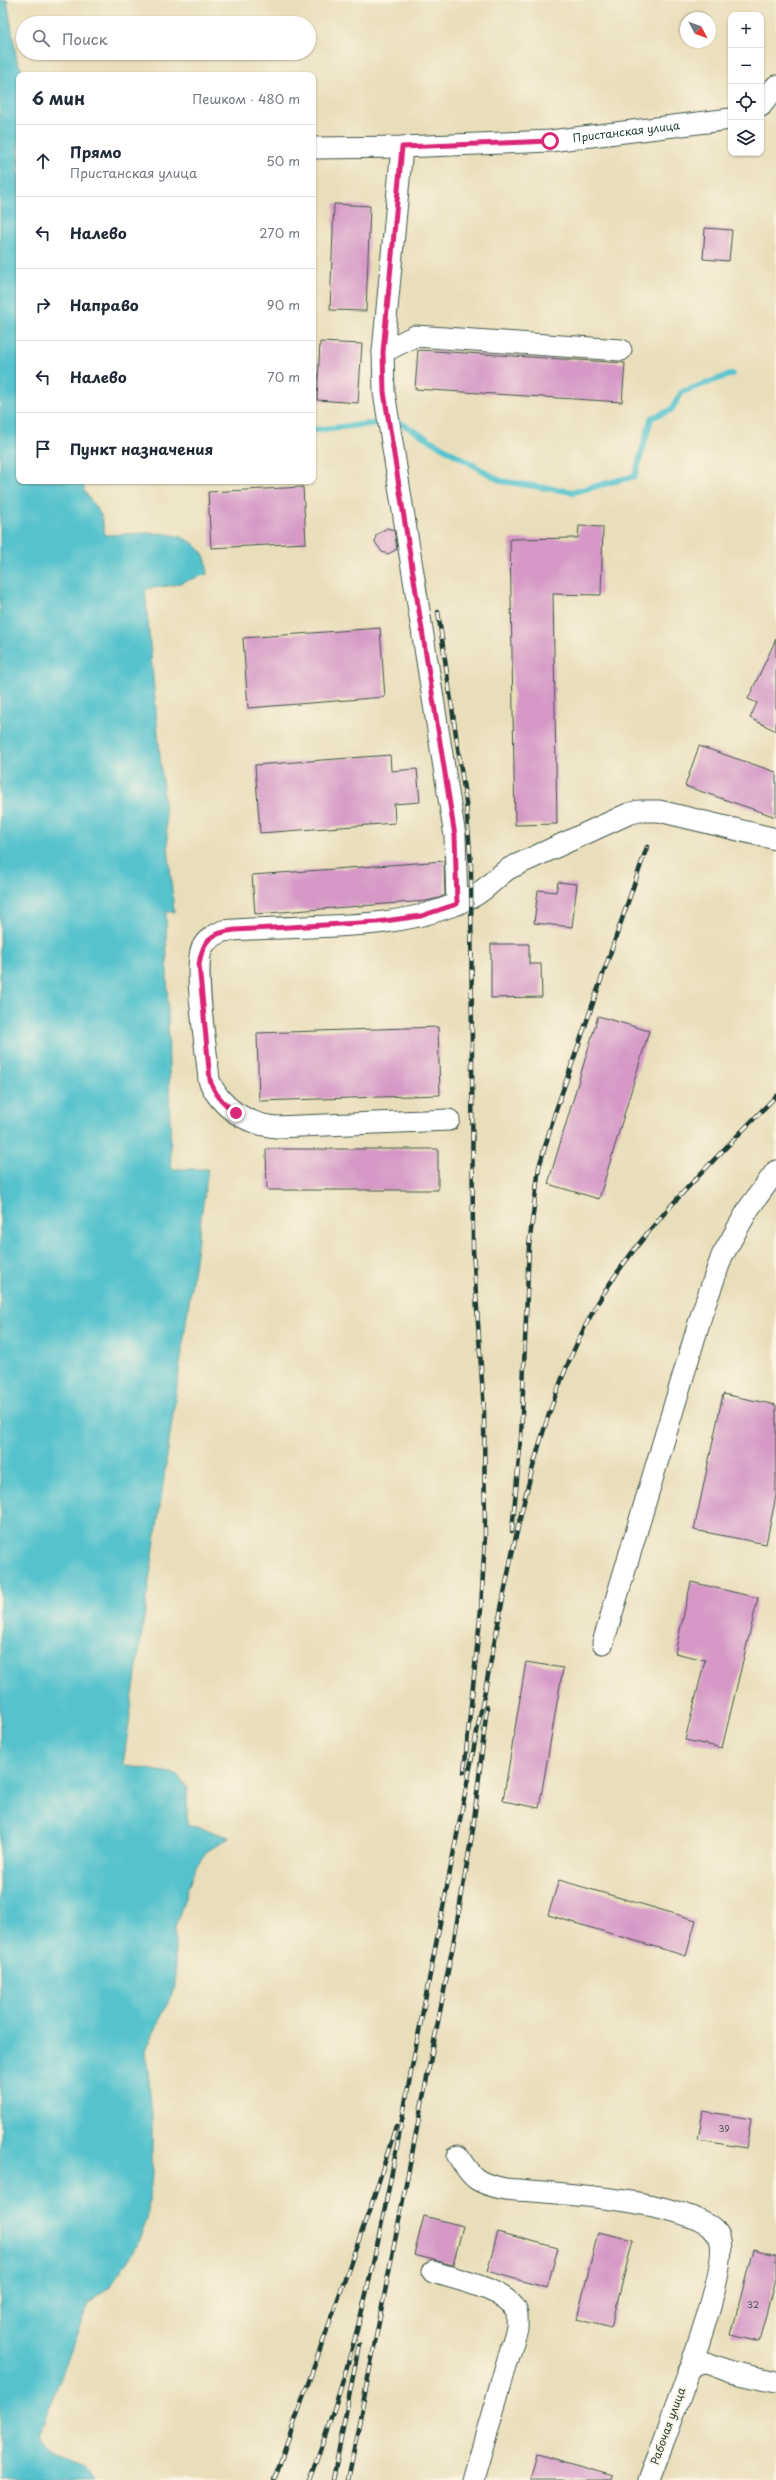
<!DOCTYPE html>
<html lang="ru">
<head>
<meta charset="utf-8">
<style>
  body { margin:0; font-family:"Playpen Sans",sans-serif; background:#f2f2f3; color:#1f2937 }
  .controls { position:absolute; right:12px; top:12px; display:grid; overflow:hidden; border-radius:8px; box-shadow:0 1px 3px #0004 }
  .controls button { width:36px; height:36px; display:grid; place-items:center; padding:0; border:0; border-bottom:1px solid #e0e1e3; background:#fff; color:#1f2937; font:20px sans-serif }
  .compass { position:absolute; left:680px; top:12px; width:36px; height:36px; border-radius:50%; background:#fff; box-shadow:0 1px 3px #0004; rotate:131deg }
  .stop { position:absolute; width:12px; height:12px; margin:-9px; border:3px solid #db2777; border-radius:50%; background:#fff }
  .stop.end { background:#db2777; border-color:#fff; box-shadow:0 1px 4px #0008 }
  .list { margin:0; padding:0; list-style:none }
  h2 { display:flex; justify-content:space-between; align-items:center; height:52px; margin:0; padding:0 16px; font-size:17px }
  h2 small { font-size:13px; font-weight:400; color:#747a83 }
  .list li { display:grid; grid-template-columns:26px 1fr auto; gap:12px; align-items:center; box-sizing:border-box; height:72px; padding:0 16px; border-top:1px solid #e0e1e3 }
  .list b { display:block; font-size:15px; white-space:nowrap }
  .list p { margin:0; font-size:13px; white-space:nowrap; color:#747a83 }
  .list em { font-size:13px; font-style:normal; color:#747a83 }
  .icon { flex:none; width:22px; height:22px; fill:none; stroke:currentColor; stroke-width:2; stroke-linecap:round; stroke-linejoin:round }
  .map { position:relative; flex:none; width:776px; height:2480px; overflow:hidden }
  .search { position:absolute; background:#fff; box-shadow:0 1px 3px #0004; left:16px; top:16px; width:300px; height:44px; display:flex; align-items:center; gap:10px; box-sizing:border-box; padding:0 14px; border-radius:22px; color:#747a83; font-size:15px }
  .panel { position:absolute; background:#fff; box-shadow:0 1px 3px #0004; left:16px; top:72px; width:300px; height:412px; border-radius:8px }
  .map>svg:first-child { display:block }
</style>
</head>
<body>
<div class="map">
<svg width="776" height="2480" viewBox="0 0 776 2480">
  <rect width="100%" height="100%" fill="#fcf5e5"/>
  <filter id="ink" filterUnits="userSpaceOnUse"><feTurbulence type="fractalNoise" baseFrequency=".025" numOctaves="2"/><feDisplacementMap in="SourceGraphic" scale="8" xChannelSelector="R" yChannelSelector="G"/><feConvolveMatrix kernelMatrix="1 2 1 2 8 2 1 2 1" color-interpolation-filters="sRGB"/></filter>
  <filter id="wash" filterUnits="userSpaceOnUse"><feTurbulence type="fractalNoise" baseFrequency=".012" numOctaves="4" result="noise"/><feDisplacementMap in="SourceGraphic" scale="16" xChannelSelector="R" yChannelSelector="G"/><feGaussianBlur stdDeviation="0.9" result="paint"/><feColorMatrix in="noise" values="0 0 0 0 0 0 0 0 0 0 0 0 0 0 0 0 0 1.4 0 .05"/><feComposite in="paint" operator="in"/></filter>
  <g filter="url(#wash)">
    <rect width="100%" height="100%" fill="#e9deba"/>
    <path fill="#55c2cd" stroke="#3a8080" d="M0 0H7L17 61 25 75H19V481H84V491L101 515 105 535C135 535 189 523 205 558 207 562 207 569 207 574L174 585 145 589 174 912H166L171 1169H208L123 1765 176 1774 187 1787V1824L229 1837 206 1852 195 1868 175 1927V1987L146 2050 152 2114V2174L147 2219 134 2252 109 2287 88 2304 39 2437 50 2450 86 2467 95 2480H0Z"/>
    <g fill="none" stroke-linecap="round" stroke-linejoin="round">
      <g stroke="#55c2cd" stroke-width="6">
        <polyline points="397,421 501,481 573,492 635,476 651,418 671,410 682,392 732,374"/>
        <polyline points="313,430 380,423"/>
      </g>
    </g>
    <g id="blocks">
      <g fill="#d699c6">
        <polygon points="334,204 370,206 366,311 330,310"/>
        <polygon points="705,228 732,230 729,261 703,259"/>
        <polygon points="320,342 362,344 358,403 317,400"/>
        <polygon points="418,350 625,363 622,402 415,389"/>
        <polygon points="303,487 306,543 211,548 208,492"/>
        <polygon points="579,526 603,527 601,595 553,594 557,824 515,825 510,539 578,538"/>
        <polygon points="387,528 394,530 397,549 388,554 382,552 375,542 376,535"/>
        <polygon points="380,628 385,697 248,708 243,638"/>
        <polygon points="776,639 776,731 750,718 757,703 748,699"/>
        <polygon points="699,746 776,772 776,817 685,786"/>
        <polygon points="390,755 391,771 417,769 420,802 394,804 395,823 260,833 255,765"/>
        <polygon points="444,861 445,895 439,898 426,901 255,914 252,875"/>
        <polygon points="558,882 577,884 572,927 534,923 538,890 556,892"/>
        <polygon points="491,944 529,944 529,964 541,964 542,997 491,998"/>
        <polygon points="598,1016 649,1031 599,1199 548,1184"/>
        <polygon points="438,1027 440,1095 259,1101 257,1033"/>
        <polygon points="266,1149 438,1149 438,1190 267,1190"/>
        <polygon points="723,1394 776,1405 776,1496 766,1544 694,1530"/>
        <polygon points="691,1582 758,1598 722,1748 685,1740 705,1660 675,1653"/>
        <polygon points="526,1662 563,1668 539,1808 503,1801"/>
        <polygon points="559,1880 696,1920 686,1956 548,1915"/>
        <polygon points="703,2111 751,2119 746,2148 698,2140"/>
        <polygon points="424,2216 463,2226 453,2265 414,2255"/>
        <polygon points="498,2232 558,2248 547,2288 487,2271"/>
        <polygon points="598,2232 633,2240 611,2328 577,2319"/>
        <polygon points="753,2249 776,2255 776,2276 759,2342 731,2335"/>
        <polygon points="537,2454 613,2476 612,2480 530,2480"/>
      </g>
    </g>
  </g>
  <g filter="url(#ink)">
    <use href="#blocks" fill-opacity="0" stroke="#3d5548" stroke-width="1"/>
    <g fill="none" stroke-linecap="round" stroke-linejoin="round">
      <g stroke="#3d5548" stroke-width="23">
        <g id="minor">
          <polyline points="761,106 776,86"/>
          <path id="s1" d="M313 148 402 147 550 141 731 119"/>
          <polyline points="383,352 402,147"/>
          <polyline points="457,904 455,836 384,392 383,352 415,336 621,350"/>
          <path d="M449 1120 276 1127C247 1124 220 1108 209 1080 207 1053 193 969 202 948 206 939 215 935 223 931 305 923 396 935 472 897 487 890 496 876 510 868L628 814 639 811H659L776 839"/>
          <polyline points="603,1643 702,1313 722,1256 749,1208 776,1171"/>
          <path d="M458 2156C473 2180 477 2183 505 2189 549 2193 694 2199 718 2235 736 2262 662 2443 649 2480"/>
          <path d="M433 2272C455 2279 505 2289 516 2310 518 2314 517 2322 517 2328L473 2480"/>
          <polyline points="688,2371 698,2364 707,2363 731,2372 776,2382"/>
        </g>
      </g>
      <use href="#minor" stroke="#fff" stroke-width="21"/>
      <g stroke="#1f3d34" stroke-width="4.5">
        <g id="rail">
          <polyline points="438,612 466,803 471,865 473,1250 484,1411 485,1537 481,1609 464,1772"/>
          <polyline points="512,1531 521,1438 529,1246 539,1167 555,1113 647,847"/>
          <polyline points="274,2480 374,2197 396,2126"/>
          <path d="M309 2480C362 2344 385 2210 412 2067 437 1940 461 1813 486 1685 511 1561 533 1417 596 1306 641 1228 714 1161 776 1096"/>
          <polyline points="333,2480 359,2345"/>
          <polyline points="348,2480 453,1945 473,1829 487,1707"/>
        </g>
      </g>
      <use href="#rail" stroke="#fcf5e5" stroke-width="3" stroke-dasharray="9" stroke-linecap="butt"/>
    </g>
  </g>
  <g fill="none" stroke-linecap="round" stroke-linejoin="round" filter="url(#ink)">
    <path stroke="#db2777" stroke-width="5" d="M236 1113C223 1103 215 1095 210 1080L199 964C203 940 210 933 235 930L377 922 421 916 457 904 455 836 384 392 383 352 402 147 550 141"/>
  </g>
  <g text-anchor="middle" stroke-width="3.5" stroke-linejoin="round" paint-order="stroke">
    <g font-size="9" fill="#4d5458">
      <text x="724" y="2132">39</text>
      <text x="753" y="2308">32</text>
    </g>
    <g font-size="11" fill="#1f3d34" stroke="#fcf5e5">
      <text dy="4" stroke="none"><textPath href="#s1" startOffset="314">Пристанская улица</textPath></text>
      <text transform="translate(668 2426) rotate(-70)" y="4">Рабочая улица</text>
    </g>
  </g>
</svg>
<div class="controls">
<button>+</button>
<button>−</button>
<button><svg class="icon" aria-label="locate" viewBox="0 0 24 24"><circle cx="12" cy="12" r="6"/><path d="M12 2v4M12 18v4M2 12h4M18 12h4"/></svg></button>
<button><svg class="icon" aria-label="layers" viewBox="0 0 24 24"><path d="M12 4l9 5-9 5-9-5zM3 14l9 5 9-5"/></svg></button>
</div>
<svg class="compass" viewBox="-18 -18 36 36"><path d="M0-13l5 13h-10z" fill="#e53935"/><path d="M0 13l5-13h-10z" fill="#747a83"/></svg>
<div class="stop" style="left:550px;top:141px"></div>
<div class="stop end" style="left:236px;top:1113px"></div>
<div class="search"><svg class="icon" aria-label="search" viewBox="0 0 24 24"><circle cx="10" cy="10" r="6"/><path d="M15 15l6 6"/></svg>Поиск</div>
<section class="panel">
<h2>6 мин<small>Пешком · 480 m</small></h2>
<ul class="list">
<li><svg class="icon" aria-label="ahead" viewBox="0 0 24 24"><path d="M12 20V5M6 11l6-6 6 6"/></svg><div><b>Прямо</b><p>Пристанская улица</p></div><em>50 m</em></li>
<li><svg class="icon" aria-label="left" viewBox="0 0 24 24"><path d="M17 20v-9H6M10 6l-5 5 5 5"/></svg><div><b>Налево</b></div><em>270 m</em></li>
<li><svg class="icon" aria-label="right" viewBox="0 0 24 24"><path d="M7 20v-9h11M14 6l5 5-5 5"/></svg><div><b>Направо</b></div><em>90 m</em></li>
<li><svg class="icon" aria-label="left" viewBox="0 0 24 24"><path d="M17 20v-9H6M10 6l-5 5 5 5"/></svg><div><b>Налево</b></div><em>70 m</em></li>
<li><svg class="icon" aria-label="arrive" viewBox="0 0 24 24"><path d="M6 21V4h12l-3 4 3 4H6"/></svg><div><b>Пункт назначения</b></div></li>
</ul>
</section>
</div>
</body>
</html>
